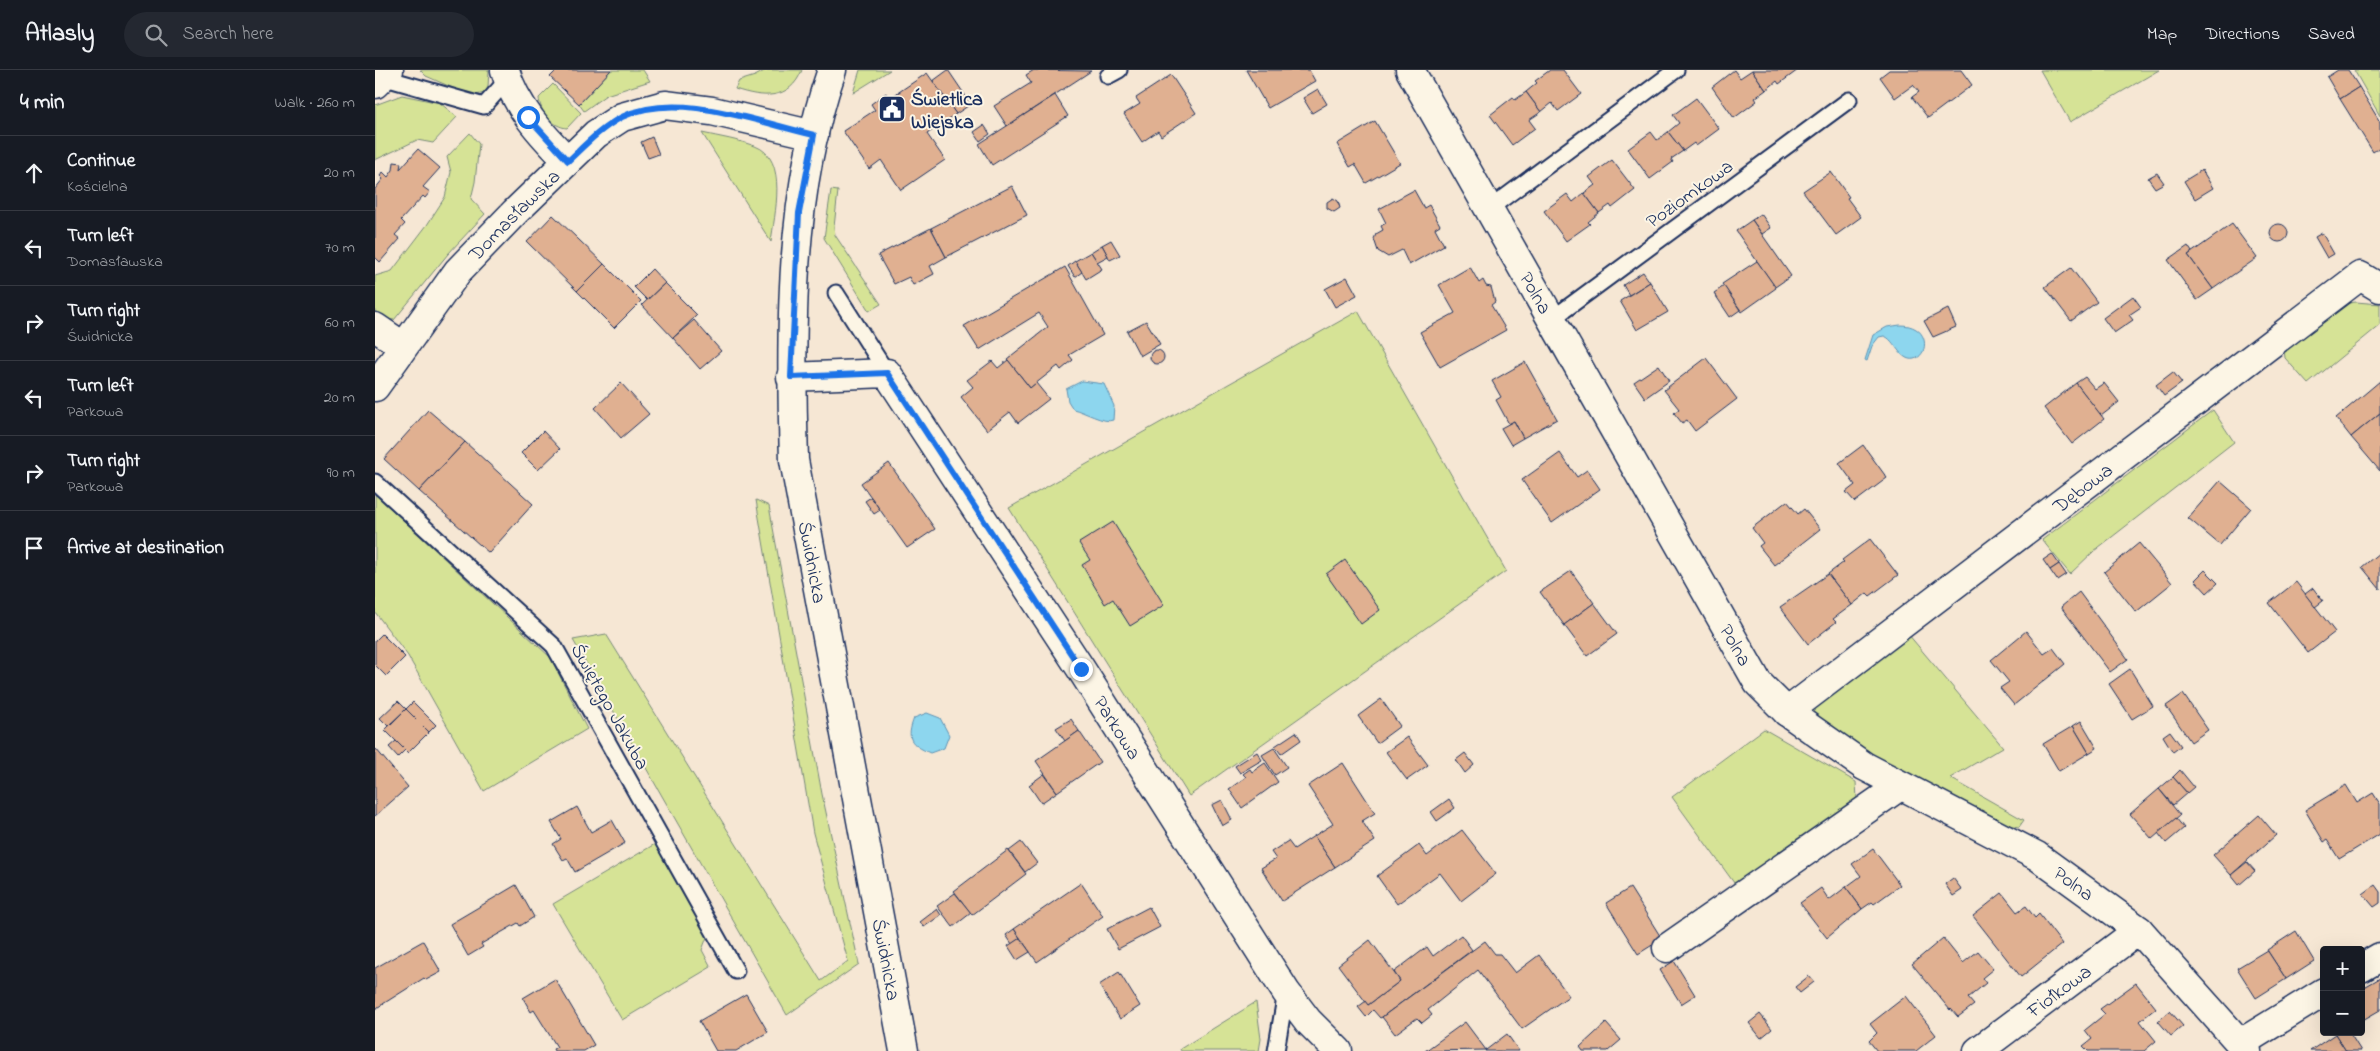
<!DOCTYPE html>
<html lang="en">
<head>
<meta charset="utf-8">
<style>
  body { margin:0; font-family:"Indie Flower",sans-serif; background:#242831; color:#f1f3f6 }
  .controls { position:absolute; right:15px; bottom:15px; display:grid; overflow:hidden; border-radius:5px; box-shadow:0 5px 20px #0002 }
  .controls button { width:45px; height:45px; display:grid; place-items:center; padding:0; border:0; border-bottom:1px solid #363941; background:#171b24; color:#f1f3f6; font:25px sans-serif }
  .stop { position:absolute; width:15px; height:15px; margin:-11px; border:4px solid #1a73e8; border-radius:50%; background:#fff }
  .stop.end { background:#1a73e8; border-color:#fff; box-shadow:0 1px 5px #0008 }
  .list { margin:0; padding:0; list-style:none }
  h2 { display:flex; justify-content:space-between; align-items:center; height:65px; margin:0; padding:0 20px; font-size:21px }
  h2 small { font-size:16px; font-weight:400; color:#9ea1a6 }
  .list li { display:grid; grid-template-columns:32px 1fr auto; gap:15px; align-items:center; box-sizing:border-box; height:75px; padding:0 20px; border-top:1px solid #363941 }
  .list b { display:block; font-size:19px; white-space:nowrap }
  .list p { margin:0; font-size:16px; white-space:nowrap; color:#9ea1a6 }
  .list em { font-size:16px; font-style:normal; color:#9ea1a6 }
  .icon { flex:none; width:28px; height:28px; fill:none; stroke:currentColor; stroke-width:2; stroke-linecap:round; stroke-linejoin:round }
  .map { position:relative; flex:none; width:2005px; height:981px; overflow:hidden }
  header { display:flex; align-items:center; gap:30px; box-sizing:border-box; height:70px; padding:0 25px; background:#171b24; border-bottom:1px solid #363941 }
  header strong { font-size:24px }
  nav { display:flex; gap:28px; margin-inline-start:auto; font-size:18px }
  .search { width:350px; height:45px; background:#242831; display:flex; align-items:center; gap:12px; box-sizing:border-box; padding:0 18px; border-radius:28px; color:#9ea1a6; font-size:19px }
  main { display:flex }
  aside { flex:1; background:#171b24 }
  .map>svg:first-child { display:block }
</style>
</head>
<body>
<header>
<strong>Atlasly</strong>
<div class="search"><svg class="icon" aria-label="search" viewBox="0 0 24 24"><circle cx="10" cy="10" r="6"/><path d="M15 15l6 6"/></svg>Search here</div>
<nav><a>Map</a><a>Directions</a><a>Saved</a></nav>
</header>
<main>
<aside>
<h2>4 min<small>Walk · 260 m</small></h2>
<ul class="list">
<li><svg class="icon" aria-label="ahead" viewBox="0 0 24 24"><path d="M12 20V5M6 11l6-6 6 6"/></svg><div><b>Continue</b><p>Kościelna</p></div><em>20 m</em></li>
<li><svg class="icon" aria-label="left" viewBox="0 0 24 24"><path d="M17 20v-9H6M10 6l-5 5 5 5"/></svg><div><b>Turn left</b><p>Domasławska</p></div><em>70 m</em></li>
<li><svg class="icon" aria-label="right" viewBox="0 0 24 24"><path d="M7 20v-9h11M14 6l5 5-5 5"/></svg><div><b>Turn right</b><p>Świdnicka</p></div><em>60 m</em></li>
<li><svg class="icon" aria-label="left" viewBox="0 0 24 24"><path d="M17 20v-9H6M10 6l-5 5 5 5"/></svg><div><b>Turn left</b><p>Parkowa</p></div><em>20 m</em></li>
<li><svg class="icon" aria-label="right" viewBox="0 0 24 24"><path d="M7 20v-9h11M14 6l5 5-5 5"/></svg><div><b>Turn right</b><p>Parkowa</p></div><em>90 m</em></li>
<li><svg class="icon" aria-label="arrive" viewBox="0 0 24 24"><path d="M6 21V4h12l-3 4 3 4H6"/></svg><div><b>Arrive at destination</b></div></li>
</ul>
</aside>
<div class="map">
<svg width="2005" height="981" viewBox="0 0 2005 981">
  <rect width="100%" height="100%" fill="#f6e7d4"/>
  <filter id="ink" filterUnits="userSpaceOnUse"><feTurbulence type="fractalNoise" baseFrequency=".02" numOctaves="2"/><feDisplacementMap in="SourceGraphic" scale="10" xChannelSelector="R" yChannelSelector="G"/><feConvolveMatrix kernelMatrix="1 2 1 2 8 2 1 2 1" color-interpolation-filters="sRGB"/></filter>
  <g filter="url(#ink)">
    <g fill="#d6e396" stroke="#78897a">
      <polygon points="45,0 114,0 113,17 110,23 96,26 51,6"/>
      <polygon points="236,0 268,0 275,11 231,25 209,41 204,34"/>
      <path d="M391 0H427C415 31 387 28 360 19L364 11 380 6Z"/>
      <polygon points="485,0 515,0 478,23"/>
      <polygon points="1665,0 1784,0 1695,52"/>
      <polygon points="1979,0 2005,0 2005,46"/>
      <path d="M178 14 206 43 192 58C178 57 165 42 164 28Z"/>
      <polygon points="27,25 65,33 82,47 58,73 42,70 0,90 0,35"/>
      <polygon points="95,63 104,74 100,112 96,129 110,144 73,184 19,250 10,249 0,243 0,206 17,201 52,155 70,127 76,102 72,87"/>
      <path d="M327 63C345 67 364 70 380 76 414 88 399 146 396 172Z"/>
      <polygon points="456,120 463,121 459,157 460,165 506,234 494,241 449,168"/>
      <polygon points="1981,232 2005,234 2005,255 1933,314 1910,288 1909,279 1966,234"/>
      <polygon points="983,241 1131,501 814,726 634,438"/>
      <polygon points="1838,340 1859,372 1719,481 1695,504 1667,470"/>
      <polygon points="0,424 175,587 212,659 109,721 33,586 0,542"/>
      <polygon points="381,430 394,436 447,724 484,894 412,945 198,570 231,564 446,911 473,891 438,763"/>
      <path d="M1533 564 1628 677 1575 708 1649 750 1644 757 1632 755C1563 722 1494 689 1435 640Z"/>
      <polygon points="1389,659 1481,712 1482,729 1362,817 1297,727"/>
      <polygon points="280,774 332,867 327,880 336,897 247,950 178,834"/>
      <polygon points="881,932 886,969 884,981 806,981 805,979"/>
    </g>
    <g fill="#8dd6ee" stroke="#5f93b4">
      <path d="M1525 255C1556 255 1554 286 1539 289 1525 292 1520 269 1509 266L1504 267 1497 276 1492 291 1490 290 1498 265 1512 257Z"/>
      <path d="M707 311 729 314 739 336 738 350C730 354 708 341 698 339L693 331 691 319Z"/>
      <path d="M552 643 565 648 574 665 569 678 555 683C535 674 531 669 539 648Z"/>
    </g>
    <g fill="#e0b091" stroke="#1b2f5e">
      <polygon points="182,0 236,0 204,34 175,7"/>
      <polygon points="573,0 596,34 581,44 558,11"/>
      <polygon points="659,0 716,1 632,56 619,36 656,13 651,5"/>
      <polygon points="871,0 934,0 940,11 893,38"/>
      <polygon points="1175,0 1188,0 1206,24 1183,41 1177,33 1166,42 1151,22 1162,13 1160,11"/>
      <polygon points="1359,0 1365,8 1377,0 1391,20 1380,28 1382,31 1359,48 1337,17"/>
      <polygon points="1377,0 1423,0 1404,14 1402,11 1391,20"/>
      <polygon points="1514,0 1586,0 1597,15 1553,48 1537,27 1544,22 1538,15 1520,28 1505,7"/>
      <polygon points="1963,0 1973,0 1984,17 1965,29 1952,7"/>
      <polygon points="552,3 581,44 552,64 570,90 526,120 506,90 494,99 468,61 500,40 496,34 511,23 515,28"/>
      <polygon points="796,5 821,43 786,66 783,61 767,72 749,44 765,34 761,28"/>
      <polygon points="1984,17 2005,52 2005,77 1998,82 1965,29"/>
      <polygon points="943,19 952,34 937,43 928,28"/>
      <polygon points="1151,22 1166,42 1154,50 1160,58 1137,75 1115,45 1138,27 1140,30"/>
      <polygon points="680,25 693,46 617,95 604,74"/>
      <polygon points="1321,28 1344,59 1321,76 1319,73 1308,81 1293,62 1304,53 1298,45"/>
      <polygon points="1000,51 1025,93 991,113 980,94 975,97 962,74"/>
      <polygon points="609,55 615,64 605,71 599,62"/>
      <polygon points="1276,62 1282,70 1293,62 1308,81 1296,89 1298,92 1275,109 1253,79"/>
      <polygon points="277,67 284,84 273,88 266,72"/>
      <polygon points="43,79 65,98 48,117 55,122 50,128 48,126 26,150 30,154 20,165 25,169 5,192 0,187 0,119 8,109 5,106 8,102 13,107 18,100 19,92 26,93 25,99"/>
      <polygon points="1237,90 1260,120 1237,138 1235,135 1224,143 1209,123 1220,115 1214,107"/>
      <polygon points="1827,100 1838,118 1820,129 1809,111"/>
      <polygon points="1456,102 1474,127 1472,128 1486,147 1461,165 1428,121"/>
      <polygon points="1782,103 1789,113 1780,118 1773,108"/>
      <polygon points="637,116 652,145 571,187 556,158"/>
      <polygon points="1039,120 1049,138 1054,135 1065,155 1060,158 1069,175 1034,195 1027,180 1013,187 1003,181 999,169 1001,164 1008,160 1006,156 1011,153 1004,139"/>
      <polygon points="1209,123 1224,143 1213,152 1215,154 1191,171 1169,141 1192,124 1198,132"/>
      <polygon points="958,128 963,131 965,138 959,142 952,138 952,132"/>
      <polygon points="1386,144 1396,158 1387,164 1377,150"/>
      <polygon points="178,145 229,194 202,221 152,172"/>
      <polygon points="1377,150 1416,206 1400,217 1361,161"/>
      <polygon points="1857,154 1882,188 1838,219 1813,185"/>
      <circle cx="1904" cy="163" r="9"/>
      <polygon points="556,158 571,187 555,196 559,204 538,215 534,207 519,214 503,185"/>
      <polygon points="1947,163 1959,184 1952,188 1940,167"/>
      <polygon points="736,170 745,185 735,190 727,175"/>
      <polygon points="727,175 733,186 722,192 716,182"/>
      <polygon points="1813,176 1817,182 1813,185 1838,219 1822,230 1793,190"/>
      <polygon points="716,182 727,199 711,209 700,191"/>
      <polygon points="700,191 707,202 700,207 693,196"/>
      <polygon points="1382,191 1401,218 1367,242 1347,214"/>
      <polygon points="229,194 266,231 239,258 202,221"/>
      <polygon points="690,197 728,265 694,285 698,290 686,300 683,296 655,318 632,289 673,257 664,243 604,280 589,256"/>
      <polygon points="1095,197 1104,213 1108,210 1111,216 1116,217 1120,232 1116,235 1131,260 1065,297 1045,262 1080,243 1064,215"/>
      <polygon points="1696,198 1722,232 1696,251 1670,217"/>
      <polygon points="277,199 290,213 272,230 259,217"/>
      <polygon points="1268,202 1275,212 1254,225 1248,215"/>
      <polygon points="972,207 982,225 960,237 950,219"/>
      <polygon points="1275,212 1293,242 1262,260 1245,231"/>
      <polygon points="290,213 322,245 298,268 267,235"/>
      <polygon points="1349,216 1365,240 1355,247 1339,223"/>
      <polygon points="1758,226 1766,237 1754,245 1758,250 1739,263 1728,248"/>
      <polygon points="1573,239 1581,257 1558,267 1549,251"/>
      <polygon points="319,250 346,281 325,299 298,268"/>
      <polygon points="771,251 785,274 765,286 752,261"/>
      <circle cx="782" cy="287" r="7"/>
      <polygon points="1331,288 1362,329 1320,361 1312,350 1307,353 1299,343 1304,339 1289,320"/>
      <polygon points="633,290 655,318 661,313 674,329 643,353 635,342 612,360 586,327 598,317 592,310 617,291 623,298"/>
      <polygon points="1150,292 1182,349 1148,368 1139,351 1134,354 1121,330 1126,327 1117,311"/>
      <polygon points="1284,295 1294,311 1270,328 1259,312"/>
      <polygon points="1798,302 1807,313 1789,326 1781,315"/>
      <polygon points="1710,307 1720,319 1729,313 1744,332 1726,346 1701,313"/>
      <polygon points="2005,311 2005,343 1976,367 1961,348"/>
      <polygon points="246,313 274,344 246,368 220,338"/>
      <polygon points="1701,313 1729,349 1697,374 1669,338"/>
      <polygon points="53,340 90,372 44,421 9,389"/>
      <polygon points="2005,343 2005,401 1976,367"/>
      <polygon points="1139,351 1148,368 1136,375 1126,358"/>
      <polygon points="168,361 185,379 163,400 146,383"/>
      <polygon points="90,372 158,434 114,483 44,421"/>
      <polygon points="1488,375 1512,408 1480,432 1471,422 1480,415 1464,393"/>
      <polygon points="1185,383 1202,407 1212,400 1225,419 1177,453 1147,410"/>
      <polygon points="514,393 560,459 532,478 486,413"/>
      <polygon points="1845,411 1876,438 1845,475 1813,448"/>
      <polygon points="496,427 505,440 499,444 490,431"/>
      <polygon points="1412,431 1423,444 1429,439 1445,459 1399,495 1384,476 1388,473 1377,458"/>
      <polygon points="738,452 789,535 755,556 738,529 730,534 707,495 715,490 704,473"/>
      <polygon points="1495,469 1523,505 1495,526 1492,523 1477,535 1453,504 1469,492 1467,490"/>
      <polygon points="1764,473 1797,513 1761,542 1729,502"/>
      <polygon points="2005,482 2005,519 1987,497"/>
      <polygon points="1677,484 1684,494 1675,500 1668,490"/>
      <polygon points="970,490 1005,540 986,554 951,504"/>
      <polygon points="1684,494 1691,504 1682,510 1675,500"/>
      <polygon points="1830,500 1843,513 1832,523 1820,510"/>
      <polygon points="1196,501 1219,533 1189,555 1165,522"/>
      <polygon points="1453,504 1477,535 1458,549 1461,552 1433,574 1405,537"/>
      <polygon points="1921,512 1960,562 1933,583 1894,533"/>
      <polygon points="1938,518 1948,531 1940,537 1930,524"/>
      <polygon points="1704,522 1753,589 1735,602 1686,537"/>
      <polygon points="1219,533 1242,564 1212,586 1189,555"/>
      <polygon points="1651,561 1669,584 1678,578 1690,594 1639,635 1625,618 1634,612 1616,590"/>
      <polygon points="7,564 30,587 11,606 0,595 0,571"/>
      <polygon points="1755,599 1778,636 1757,649 1734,614"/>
      <polygon points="1808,624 1833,660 1816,672 1791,636"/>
      <polygon points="1006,629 1025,656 1002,673 983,646"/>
      <polygon points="23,631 31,639 13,656 5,648"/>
      <polygon points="38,632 61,655 54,662 31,639"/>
      <polygon points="31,639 54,662 33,683 10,660"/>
      <polygon points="696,649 704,661 690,671 681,658"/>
      <polygon points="1706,651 1722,678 1714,683 1698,656"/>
      <polygon points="1698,656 1714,683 1684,701 1668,674"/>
      <polygon points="704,661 725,692 682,722 661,691"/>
      <polygon points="1795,661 1806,676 1798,682 1788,666"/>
      <polygon points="921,662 926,670 906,684 900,676"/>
      <polygon points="1032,667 1053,695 1032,710 1011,682"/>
      <polygon points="21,671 30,680 23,687 14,677"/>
      <polygon points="899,678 912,697 900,705 887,685"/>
      <polygon points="1,679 33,717 0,746 0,680"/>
      <polygon points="882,682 887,690 865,703 860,696"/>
      <polygon points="1090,683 1099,695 1090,703 1081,690"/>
      <polygon points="890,693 903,712 867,738 854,719 871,707 868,704 875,699 877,702"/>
      <polygon points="968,693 1000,743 987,751 1000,771 960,797 939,766 958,754 933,716"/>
      <polygon points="1805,700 1819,717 1812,723 1798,707"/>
      <polygon points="669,704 682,722 666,733 654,715"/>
      <polygon points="1798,707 1812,723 1798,735 1784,719"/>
      <polygon points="1971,715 1982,733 1998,723 2005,734 2005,764 1964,789 1952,770 1949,772 1930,740"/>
      <polygon points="1784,719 1805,745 1777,769 1755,744"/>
      <polygon points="1074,729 1080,738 1062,751 1056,742"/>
      <polygon points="847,730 857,750 847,756 837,735"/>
      <polygon points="202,737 216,762 237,750 250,773 200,802 192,788 188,790 178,774 186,769 176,752"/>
      <polygon points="1884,745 1901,765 1856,805 1838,785"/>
      <polygon points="1801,748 1809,758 1791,773 1783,763"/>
      <polygon points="1087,760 1121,804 1086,831 1065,803 1022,834 1002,806 1044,775 1052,786"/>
      <polygon points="939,766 960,797 907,831 886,798 901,789 896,782 913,771 919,779"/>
      <polygon points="646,772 662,793 650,802 634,781"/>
      <polygon points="1498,779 1525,815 1499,834 1497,832 1487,839 1471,817 1486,806 1477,794"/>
      <polygon points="633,780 651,804 597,845 579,821"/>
      <polygon points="1872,792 1880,801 1864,815 1856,805"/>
      <polygon points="1578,808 1587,820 1578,826 1570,814"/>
      <polygon points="706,813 728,846 662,892 639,859"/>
      <polygon points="141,815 159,847 145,856 143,853 106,874 108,877 93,886 75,854"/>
      <polygon points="2000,815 2005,822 2005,833 1999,837 1988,824"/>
      <polygon points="1471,817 1487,839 1452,868 1425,833 1446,818 1454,830"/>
      <polygon points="1255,818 1287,869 1263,884 1231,833"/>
      <polygon points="580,823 596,843 578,857 562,836"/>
      <polygon points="1627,823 1642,842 1651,836 1660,848 1664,844 1687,874 1646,907 1598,846"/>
      <polygon points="774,837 785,857 743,879 732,859"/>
      <polygon points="562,839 566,845 549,857 545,852"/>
      <polygon points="639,859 645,868 637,874 631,865"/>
      <polygon points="1921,861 1939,891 1911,909 1892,880"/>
      <polygon points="1086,865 1097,880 1007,947 1005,948 998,940 991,947 983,937 991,931 993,935 1025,911 1019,902 1052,877 1058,886"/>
      <polygon points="645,868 655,882 642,890 633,876"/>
      <polygon points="1568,868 1588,893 1603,881 1618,899 1607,908 1611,913 1593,928 1599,935 1583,947 1576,939 1575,940 1537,894"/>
      <polygon points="995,870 1025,911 993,935 963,895"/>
      <polygon points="48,871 66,902 51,910 49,908 0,939 0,898"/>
      <polygon points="1110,871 1120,884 1125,884 1140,903 1164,885 1194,926 1147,959 1103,900 1053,940 1057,945 1047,953 1042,948 1020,964 1007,947"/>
      <polygon points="1892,880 1911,909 1881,928 1862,898"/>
      <polygon points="1299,891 1320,925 1306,934 1285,900"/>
      <polygon points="744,902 765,936 745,949 724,915"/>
      <polygon points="1434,906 1439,912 1425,923 1420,917"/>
      <polygon points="2005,908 2005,940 1986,951 1986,919"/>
      <polygon points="180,909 219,975 209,981 179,981 178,979 182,977 159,940 156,942 148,928"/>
      <polygon points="1761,913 1781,938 1765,951 1781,971 1769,981 1713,981 1708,976 1717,969 1710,960 1730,944 1725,939"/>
      <polygon points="371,924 393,962 361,981 341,981 324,951"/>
      <polygon points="1531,926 1561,965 1541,981 1502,981 1494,971 1502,963 1495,954"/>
      <polygon points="1795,941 1808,956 1796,966 1783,951"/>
      <polygon points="1385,944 1397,959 1386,968 1374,953"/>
      <polygon points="1090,952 1111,980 1050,981"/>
      <polygon points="1231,953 1246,970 1233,981 1208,981 1205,977"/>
      <polygon points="1963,962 1974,962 1986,981 1971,981 1960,964"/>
      <polygon points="1132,964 1144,981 1110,981 1111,980"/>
      <polygon points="1960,964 1971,981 1935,981"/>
    </g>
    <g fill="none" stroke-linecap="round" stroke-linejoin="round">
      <g stroke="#1b2f5e" stroke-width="19">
        <g id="service">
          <polyline points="733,6 744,0"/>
          <polyline points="7,7 109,36 133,9"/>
          <polyline points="1114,139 1301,0"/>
          <polyline points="461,223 512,303"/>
          <polyline points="1177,249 1474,30"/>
          <polyline points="0,412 179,576 361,901"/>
          <polyline points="901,981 911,922"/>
        </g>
      </g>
      <g stroke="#1b2f5e" stroke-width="31">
        <g id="minor">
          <path d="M130 0C140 36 167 65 193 91"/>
          <path id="s1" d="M1035 0 1383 613 1412 642 1489 696 1662 786 1764 860 1872 981"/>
          <polyline points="0,14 14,0"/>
          <polyline points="0,257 28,276"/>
          <path id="s2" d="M416 307 512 303 706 599 911 922 933 951 963 981"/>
          <path id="s3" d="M1412 642 1985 206 2005 218"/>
          <polyline points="1292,878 1525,716"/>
          <polyline points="1986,898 2005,887"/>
          <polyline points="1866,973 1949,922"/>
          <path id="s4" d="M1603 981 1764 860"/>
        </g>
      </g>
      <g stroke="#1b2f5e" stroke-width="31">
        <g id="tertiary">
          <path id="s5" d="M457 0C414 122 415 262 419 390L529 981"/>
          <path id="s6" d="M0 317 83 201 140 142 221 64 247 47 290 35 337 41 439 65"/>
        </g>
      </g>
      <use href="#service" stroke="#fcf5e5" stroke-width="15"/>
      <use href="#minor" stroke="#fcf5e5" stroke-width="28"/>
      <use href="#tertiary" stroke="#fcf5e5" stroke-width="28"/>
    </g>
  </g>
  <g fill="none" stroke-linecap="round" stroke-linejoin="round" filter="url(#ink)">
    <path stroke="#1a73e8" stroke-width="6" d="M153 47 193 91C210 75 226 58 247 47 302 20 382 52 439 65L424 143 416 307 512 303 706 599"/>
  </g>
  <defs>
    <g id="civic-square" transform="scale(1.4375)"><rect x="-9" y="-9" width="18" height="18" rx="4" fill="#1b2f5e" stroke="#fcf5e5"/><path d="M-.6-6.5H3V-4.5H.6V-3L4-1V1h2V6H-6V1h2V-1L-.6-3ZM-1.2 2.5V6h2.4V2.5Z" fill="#fff"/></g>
  </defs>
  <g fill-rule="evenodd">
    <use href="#civic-square" x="517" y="39"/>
  </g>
  <g text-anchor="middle" stroke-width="4" stroke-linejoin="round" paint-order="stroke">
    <g font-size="20" font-weight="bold" fill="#1b2f5e" stroke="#fcf5e5" text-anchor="start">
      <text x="536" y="35">Świetlica<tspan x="536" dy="23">Wiejska</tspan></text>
    </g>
    <g font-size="20" fill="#1b2f5e" stroke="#fcf5e5">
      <text transform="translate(1314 123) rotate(-36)" y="7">Poziomkowa</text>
      <text dy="7" stroke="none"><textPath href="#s6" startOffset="222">Domasławska</textPath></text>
      <text dy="7" stroke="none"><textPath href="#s1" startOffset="256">Polna</textPath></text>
      <text dy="7" stroke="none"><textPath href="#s3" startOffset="371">Dębowa</textPath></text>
      <text dy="7" stroke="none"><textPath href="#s5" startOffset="498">Świdnicka</textPath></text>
      <text dy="7" stroke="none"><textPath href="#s1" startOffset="661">Polna</textPath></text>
      <text transform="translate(236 636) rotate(61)" y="7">Świętego Jakuba</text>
      <text dy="7" stroke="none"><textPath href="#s2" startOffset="519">Parkowa</textPath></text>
      <text dy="7" stroke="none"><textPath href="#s1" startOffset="1081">Polna</textPath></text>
      <text dy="7" stroke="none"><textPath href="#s5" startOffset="902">Świdnicka</textPath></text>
      <text dy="7" stroke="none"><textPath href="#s4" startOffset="101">Fiołkowa</textPath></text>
    </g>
  </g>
</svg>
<div class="controls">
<button>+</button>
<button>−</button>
</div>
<div class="stop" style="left:153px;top:47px"></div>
<div class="stop end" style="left:706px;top:599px"></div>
</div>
</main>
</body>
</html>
